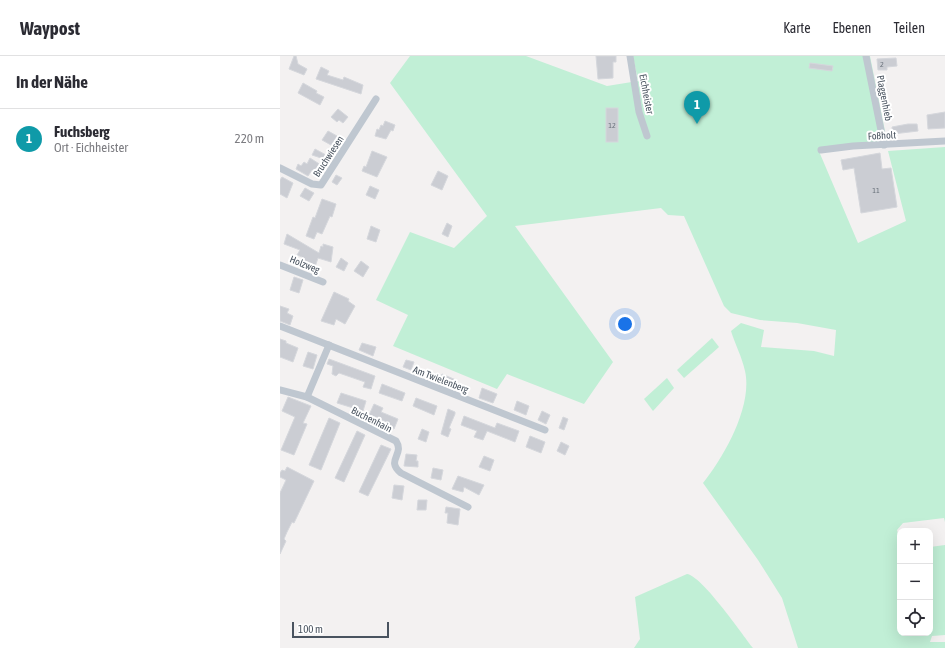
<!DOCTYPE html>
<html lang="de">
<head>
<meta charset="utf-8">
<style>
  body { margin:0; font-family:"Asap Condensed",sans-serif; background:#f7f7f7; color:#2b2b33 }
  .controls { position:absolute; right:12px; bottom:12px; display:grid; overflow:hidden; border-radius:8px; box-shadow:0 4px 16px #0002 }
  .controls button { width:36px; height:36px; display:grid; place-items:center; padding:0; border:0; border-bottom:1px solid #e1e1e2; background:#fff; color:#2b2b33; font:20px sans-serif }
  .scale { position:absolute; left:12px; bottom:10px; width:97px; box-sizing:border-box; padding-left:4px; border:2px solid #49535f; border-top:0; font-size:11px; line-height:14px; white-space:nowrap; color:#49535f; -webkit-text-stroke:3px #fff; paint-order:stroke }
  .you { position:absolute; left:345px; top:268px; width:14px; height:14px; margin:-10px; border:3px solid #fff; border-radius:50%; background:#1a73e8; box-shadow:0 0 0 6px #1a73e833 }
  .badge { display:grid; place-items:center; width:26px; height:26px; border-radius:50%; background:#ea580c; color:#fff; font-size:13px; font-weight:700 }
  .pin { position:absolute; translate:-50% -33px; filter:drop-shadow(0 1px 2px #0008) }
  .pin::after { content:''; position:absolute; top:21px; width:14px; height:12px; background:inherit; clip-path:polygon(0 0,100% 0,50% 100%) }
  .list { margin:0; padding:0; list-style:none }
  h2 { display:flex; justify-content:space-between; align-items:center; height:52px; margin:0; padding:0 16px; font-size:17px }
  h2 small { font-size:13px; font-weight:400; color:#7c7c81 }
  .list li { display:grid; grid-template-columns:26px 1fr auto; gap:12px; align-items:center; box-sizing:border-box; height:60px; padding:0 16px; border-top:1px solid #e1e1e2 }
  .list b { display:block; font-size:15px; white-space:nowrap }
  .list p { margin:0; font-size:13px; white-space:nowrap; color:#7c7c81 }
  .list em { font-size:13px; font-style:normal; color:#7c7c81 }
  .icon { flex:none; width:22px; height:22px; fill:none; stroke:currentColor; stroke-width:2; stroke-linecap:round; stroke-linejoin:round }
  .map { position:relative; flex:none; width:665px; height:592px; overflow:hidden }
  header { display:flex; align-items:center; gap:24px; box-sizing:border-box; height:56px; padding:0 20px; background:#fff; border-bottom:1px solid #e1e1e2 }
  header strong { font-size:19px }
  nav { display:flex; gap:22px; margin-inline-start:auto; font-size:14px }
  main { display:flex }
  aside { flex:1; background:#fff }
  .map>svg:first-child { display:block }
</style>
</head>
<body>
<header>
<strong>Waypost</strong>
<nav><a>Karte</a><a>Ebenen</a><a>Teilen</a></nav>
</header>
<main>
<aside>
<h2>In der Nähe<small></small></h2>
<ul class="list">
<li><span class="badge" style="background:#0f9aa8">1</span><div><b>Fuchsberg</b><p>Ort · Eichheister</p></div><em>220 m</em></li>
</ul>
</aside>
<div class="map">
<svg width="665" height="592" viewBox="0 0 665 592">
  <rect width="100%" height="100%" fill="#f3f1f1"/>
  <g fill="#c1efd6">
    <path d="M130 0H246L327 30 358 25 353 0H590L607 85 538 93 578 187 626 165 608 95 665 91V466L664 462 623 467 617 474 620 488V577H650V491L665 489V579L652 580 650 586H665V592H518L502 542 478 504 423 427C444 401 473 350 465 315 462 301 455 288 451 275L461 267 484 274 481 291 534 295 554 300 556 274 517 267 480 264 451 257 444 250 404 160 388 159 381 152 235 170 333 306 304 348 227 318 217 333 113 290 128 259 96 244 130 176 174 192 207 160 110 27Z"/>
    <polygon points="432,282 439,291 404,322 397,314"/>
    <polygon points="387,322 394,332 373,355 364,343"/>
    <path d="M407 518C422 520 462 578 473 592H354L360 583 355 541Z"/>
  </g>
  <g fill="#cbcdd3" stroke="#d5d7dc">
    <polygon points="14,0 16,0 18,8 27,13 24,19 9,13"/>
    <polygon points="316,0 336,0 336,6 333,6 333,22 318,23"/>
    <polygon points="616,2 617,10 607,11 607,14 598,14 597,3"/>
    <polygon points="530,7 553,10 552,15 529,12"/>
    <polygon points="41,11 49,15 47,19 63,24 64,21 83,29 81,38 36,23"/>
    <polygon points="23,27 37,35 36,37 44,41 40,49 18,37"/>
    <rect x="326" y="52" width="12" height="34"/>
    <polygon points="58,53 68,61 63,67 59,64 57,66 51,61"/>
    <polygon points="665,56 665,72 648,73 647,59"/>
    <polygon points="105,65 115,69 113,75 111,74 106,83 95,80 97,73 99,74 101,69 103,70"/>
    <polygon points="628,68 637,68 638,75 613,78 612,71"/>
    <polygon points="48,75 57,80 51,89 42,84"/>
    <polygon points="35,93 46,99 44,103 32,99"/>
    <polygon points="92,95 107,101 97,121 82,115 84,110 86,111"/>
    <polygon points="600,97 602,113 611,112 617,151 581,157 574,112 563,114 561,104"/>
    <polygon points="30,102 44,111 40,118 32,114 28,120 16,113 18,108 21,110 24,106 27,108"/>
    <polygon points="158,115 168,120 162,134 151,129"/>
    <polygon points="56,119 62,122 57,129 52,126"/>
    <polygon points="2,121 13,127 7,142 0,138 0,124"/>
    <polygon points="90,130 99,134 95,143 86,139"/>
    <polygon points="25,132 34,137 29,145 20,140"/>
    <polygon points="42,143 56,148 52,161 50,160 42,178 37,176 34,183 26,180 33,161 35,162"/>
    <polygon points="167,167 172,170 168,181 162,178"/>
    <polygon points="91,170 100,174 96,186 87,183"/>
    <polygon points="7,178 39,197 41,190 43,191 43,188 53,191 51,206 38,202 35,211 24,208 23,210 18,208 22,201 17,199 20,194 4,188"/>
    <polygon points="61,202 68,207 64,215 56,211"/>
    <polygon points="81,205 89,211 83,221 74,215"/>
    <polygon points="14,221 23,224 19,237 10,234"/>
    <polygon points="54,236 69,243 68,245 75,250 65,268 56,263 54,269 41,265"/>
    <polygon points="0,250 9,253 7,257 13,260 10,269 0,265"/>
    <polygon points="0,283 6,285 6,287 18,292 13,306 0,301"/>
    <polygon points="82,287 96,291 93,300 79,294"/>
    <polygon points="28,296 37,299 33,313 23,310"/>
    <polygon points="49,303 95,320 91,333 83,331 85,326 59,317 56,320 52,318 53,310 47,308"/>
    <polygon points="126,304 134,306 131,314 123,311"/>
    <polygon points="162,318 176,324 173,331 159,326"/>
    <polygon points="102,328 125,337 122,345 99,337"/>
    <polygon points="202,332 217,338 213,347 199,342"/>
    <polygon points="61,337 86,345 83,355 57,347"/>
    <polygon points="8,341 31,350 23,367 27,368 14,399 1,394 15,361 2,355"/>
    <polygon points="136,342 157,350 154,359 133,350"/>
    <polygon points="237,345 249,350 246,359 234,354"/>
    <polygon points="94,348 103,352 101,356 118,363 114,373 105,369 107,366 89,359"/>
    <polygon points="168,353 175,356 175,358 169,372 171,373 168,381 161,378"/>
    <polygon points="262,355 270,359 266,368 258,364"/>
    <polygon points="184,360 215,372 217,367 239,375 235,386 207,375 203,384 194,381 197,375 181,369"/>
    <polygon points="283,361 288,363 284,374 279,372"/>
    <polygon points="49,362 60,367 41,414 29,409"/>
    <polygon points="142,373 149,376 146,386 138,383"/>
    <polygon points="77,375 85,379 64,426 55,422"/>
    <polygon points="250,380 265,386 261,397 246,391"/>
    <polygon points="281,386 289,390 285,399 277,395"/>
    <polygon points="101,389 111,393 88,440 79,436"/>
    <polygon points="126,398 137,399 136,405 138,405 138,411 124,410"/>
    <polygon points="204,400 214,404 210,415 199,411"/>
    <polygon points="7,411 34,425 14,467 12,466 7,476 4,483 6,485 0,498 0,437 6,424 0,421 0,417 2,414 5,415"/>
    <polygon points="153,412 163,414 161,424 151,422"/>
    <polygon points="178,420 204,429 199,439 184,431 183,436 172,433"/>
    <polygon points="114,429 124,430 122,444 112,442"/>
    <polygon points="138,444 147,444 146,454 137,454"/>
    <polygon points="166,451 180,453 178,469 167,467 168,457 165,457"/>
  </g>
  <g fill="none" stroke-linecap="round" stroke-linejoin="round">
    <g stroke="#bfc7d0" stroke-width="7">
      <polyline points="350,0 359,56 367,80"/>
      <polyline points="586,0 604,89"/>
      <polyline points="541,94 573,90 665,85"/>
      <polyline points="0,112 32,128 41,129 96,43"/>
      <polyline points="0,209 43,226"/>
      <polyline points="0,270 265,374"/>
      <path d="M0 334 27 341 116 385C125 399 105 404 121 417L188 451"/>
      <polyline points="27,341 49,289"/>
    </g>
  </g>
  <g text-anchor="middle" stroke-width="4" stroke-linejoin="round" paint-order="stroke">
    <g font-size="8" fill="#6a727c">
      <text x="602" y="11">2</text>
      <text x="332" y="72">12</text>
      <text x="596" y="137">11</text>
    </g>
    <g font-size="10" fill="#49535f" stroke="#fff">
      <text transform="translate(367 38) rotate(79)" y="4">Eichheister</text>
      <text transform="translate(605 42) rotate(79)" y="4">Plaggenhieb</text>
      <text transform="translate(602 79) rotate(-3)" y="4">Foßholt</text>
      <text transform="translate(48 100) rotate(-57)" y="4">Bruchwiesen</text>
      <text transform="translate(25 208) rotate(22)" y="4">Holzweg</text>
      <text transform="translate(161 323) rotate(21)" y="4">Am Twielenberg</text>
      <text transform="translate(92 363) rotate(27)" y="4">Buchenhain</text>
    </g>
  </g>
</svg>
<div class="controls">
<button>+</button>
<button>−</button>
<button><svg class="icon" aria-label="locate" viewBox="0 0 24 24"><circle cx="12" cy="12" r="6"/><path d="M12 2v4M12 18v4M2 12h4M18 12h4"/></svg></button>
</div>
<div class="scale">100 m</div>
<div class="you"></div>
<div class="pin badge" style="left:417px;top:68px;background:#0f9aa8">1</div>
</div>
</main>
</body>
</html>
